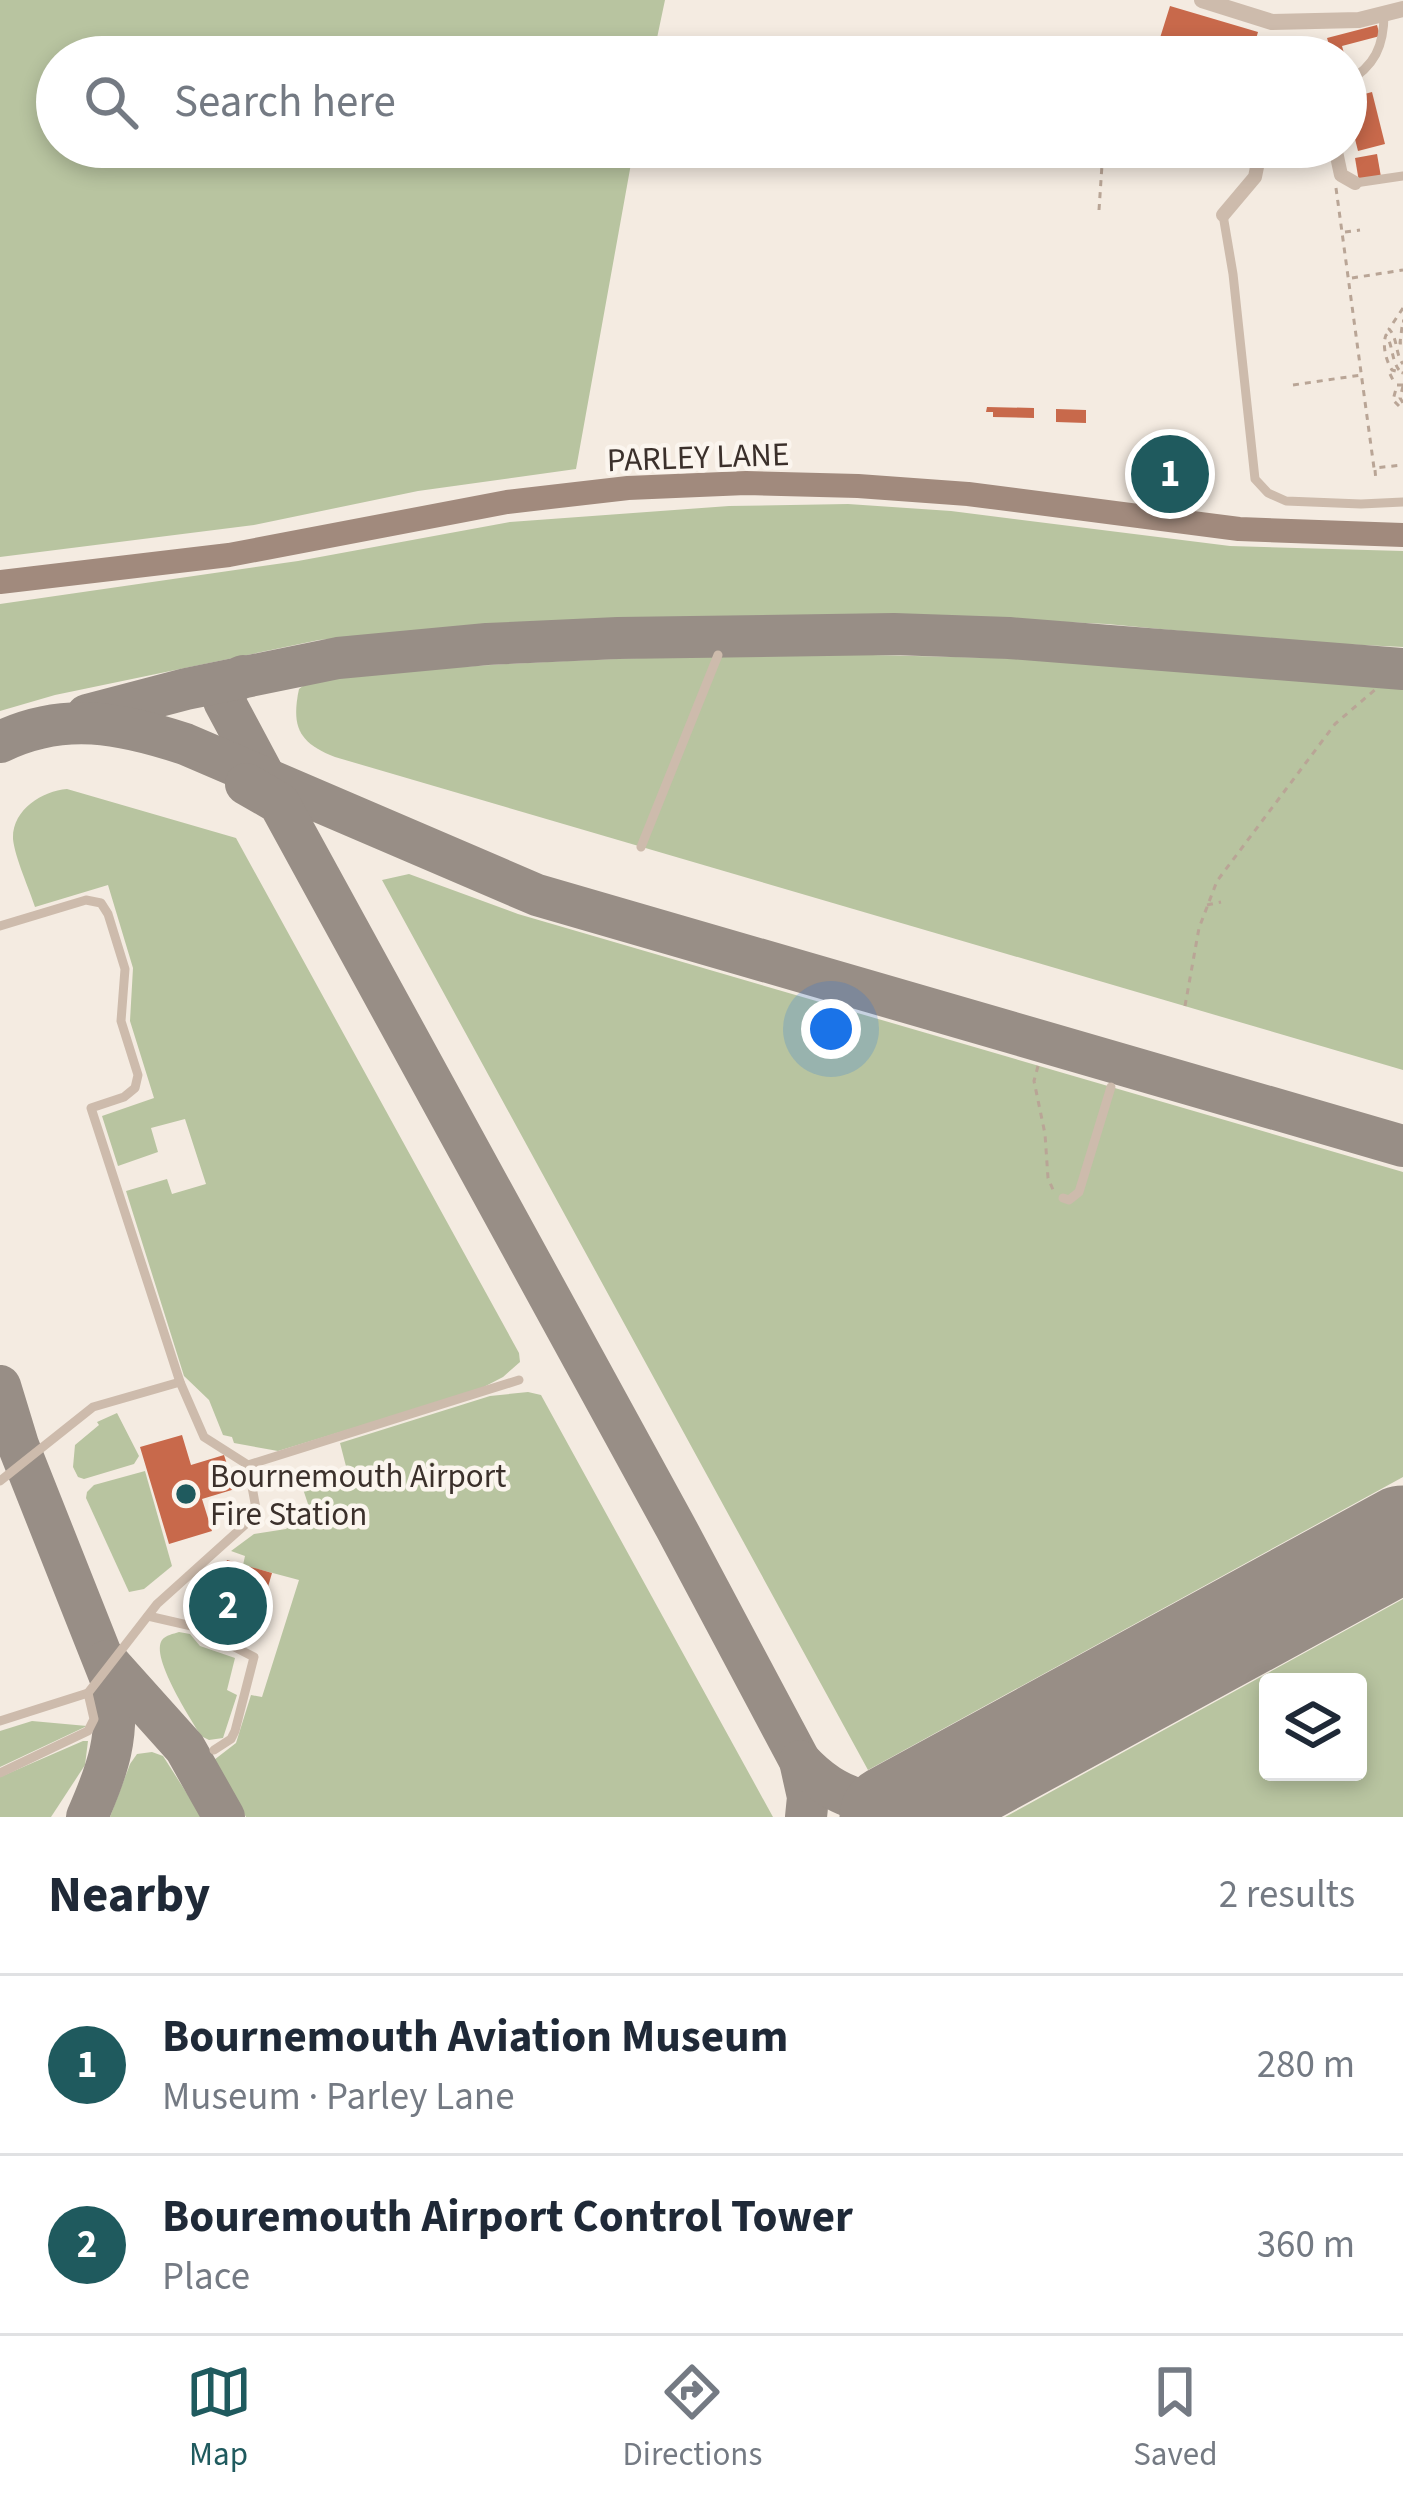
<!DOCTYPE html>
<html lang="en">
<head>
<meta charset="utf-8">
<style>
  body { margin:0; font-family:"Source Sans 3",sans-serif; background:#f2f2f3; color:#1f2937 }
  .controls { position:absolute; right:36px; bottom:36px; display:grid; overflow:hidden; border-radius:12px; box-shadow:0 6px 18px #0003 }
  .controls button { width:108px; height:108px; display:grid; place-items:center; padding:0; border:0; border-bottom:3px solid #e0e1e3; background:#fff; color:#1f2937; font:60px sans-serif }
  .you { position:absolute; left:831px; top:1029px; width:42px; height:42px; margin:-30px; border:9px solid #fff; border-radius:50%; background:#1a73e8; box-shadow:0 0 0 18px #1a73e833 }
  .badge { display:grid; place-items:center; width:78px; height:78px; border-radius:50%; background:#1f5a5e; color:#fff; font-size:39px; font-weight:700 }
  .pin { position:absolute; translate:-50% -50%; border:6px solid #fff; box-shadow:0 3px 12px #0006 }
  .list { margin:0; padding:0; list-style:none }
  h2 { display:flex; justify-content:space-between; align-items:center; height:156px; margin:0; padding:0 48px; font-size:51px }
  h2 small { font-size:39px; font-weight:400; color:#747a83 }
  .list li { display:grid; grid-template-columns:78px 1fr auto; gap:36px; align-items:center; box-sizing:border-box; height:180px; padding:0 48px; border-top:3px solid #e0e1e3 }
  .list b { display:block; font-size:45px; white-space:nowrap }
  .list p { margin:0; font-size:39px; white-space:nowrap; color:#747a83 }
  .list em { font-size:39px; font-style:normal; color:#747a83 }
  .icon { flex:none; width:66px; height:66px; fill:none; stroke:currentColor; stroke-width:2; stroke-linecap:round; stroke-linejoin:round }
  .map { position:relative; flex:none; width:1403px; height:1817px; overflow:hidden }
  .search { position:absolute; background:#fff; box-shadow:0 6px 18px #0003; left:36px; right:36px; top:36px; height:132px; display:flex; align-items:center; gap:30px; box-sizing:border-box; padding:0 42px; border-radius:66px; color:#747a83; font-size:45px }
  .sheet { height:516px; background:#fff }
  nav { display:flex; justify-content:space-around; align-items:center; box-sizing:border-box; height:168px; border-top:3px solid #e0e1e3; background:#fff; font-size:33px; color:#747a83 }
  nav a { display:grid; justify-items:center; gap:6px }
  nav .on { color:#1f5a5e }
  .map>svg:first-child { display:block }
</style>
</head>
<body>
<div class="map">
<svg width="1403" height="1817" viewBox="0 0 1403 1817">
  <rect width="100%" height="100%" fill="#f4ebe1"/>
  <g fill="#b8c4a0" fill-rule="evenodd">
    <polygon points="0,0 665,0 653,57 57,57 57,147 634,147 576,469 418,491 254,525 0,557"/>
    <polygon points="848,504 951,511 1230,546 1403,551 1403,647 1300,642 1107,624 913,615 683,617 490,624 319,640 55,695 0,711 0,604 298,561 510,522 729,506"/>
    <path d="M831 654 1042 659 1403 689V1070L335 757C299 743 291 727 299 689L309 681C483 661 656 656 831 654Z"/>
    <path d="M67 789 236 838 519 1353 520 1362 503 1377 478 1390 278 1451 234 1443 232 1437 223 1435 209 1400 184 1376 126 1191 167 1179 172 1194 206 1184 185 1119 151 1128 158 1152 118 1166 102 1116 154 1098 130 1021 133 968 108 885 35 907C29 888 15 858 13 839 12 810 42 791 67 789Z"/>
    <polygon points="409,874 518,914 1403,1172 1403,1477 868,1770 382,880"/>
    <polygon points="528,1392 541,1395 773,1817 246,1817 214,1760 236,1743 251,1695 262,1697 299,1580 243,1565 245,1556 231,1551 254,1534 286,1529 309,1507 303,1489 348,1474 340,1443 490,1396"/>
    <polygon points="117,1413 139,1456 134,1464 84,1479 78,1477 73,1467 75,1445 99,1425 97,1422"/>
    <polygon points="145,1471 172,1566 144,1589 129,1592 86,1498 87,1492 94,1485"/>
    <path d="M1403 1599V1817H1005ZM1268 1682H1358V1772H1268Z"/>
    <path d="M179 1632 190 1634 200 1646 235 1658 227 1690 237 1695 223 1738 209 1740 201 1736C191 1719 150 1657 162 1640 166 1635 173 1634 179 1632Z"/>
    <polygon points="32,1721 87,1726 0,1767 0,1731"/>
    <polygon points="83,1741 88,1741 85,1765 51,1817 0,1817 0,1777"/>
    <polygon points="152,1752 163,1756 202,1817 110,1817 130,1764 137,1754"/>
  </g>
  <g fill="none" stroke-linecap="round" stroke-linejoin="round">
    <g stroke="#988e86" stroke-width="42">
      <path d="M243 676C231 683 226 688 224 701L270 787"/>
      <polyline points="87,715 186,689 338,658 487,644 618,638 894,634 1009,638 1403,669"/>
      <path d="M0 742C64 711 121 723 185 744L537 895 1403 1146"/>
      <polyline points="246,784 279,803 676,1528 800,1761 808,1797 806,1817"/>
      <path d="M0 1386 18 1445 112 1682C120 1736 108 1769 87 1817"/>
      <polyline points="107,1661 185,1748 224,1817"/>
      <path d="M800 1761C838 1802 876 1810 929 1797"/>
    </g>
    <polyline stroke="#988e86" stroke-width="105" points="892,1817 1403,1538"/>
  </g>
  <g fill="#c8694b">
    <polygon points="1170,6 1258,32 1254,46 1263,48 1274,46 1277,57 1154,57"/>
    <polygon points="1377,25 1380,36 1342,46 1345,57 1298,57 1330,48 1327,38"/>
    <polygon points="1372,92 1385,144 1358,151 1355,139 1346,141 1346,123 1351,122 1346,99"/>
    <polygon points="1377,154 1381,177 1359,182 1355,158"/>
    <polygon points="987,407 1034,408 1034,418 993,417 993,412 986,412"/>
    <polygon points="1056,409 1086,410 1086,423 1056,422"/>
    <polygon points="182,1435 191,1465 224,1455 235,1489 202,1499 212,1531 169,1544 140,1447"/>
    <polygon points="227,1560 272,1573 254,1635 190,1617 198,1589 217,1594"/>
  </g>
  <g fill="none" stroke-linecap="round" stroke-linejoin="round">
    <g stroke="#b9a596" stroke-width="3" stroke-dasharray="6 6" stroke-linecap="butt">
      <polyline points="1336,188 1374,468 1403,465"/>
      <polyline points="1099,210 1102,165 1132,147"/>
      <polyline points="1345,232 1360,230"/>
      <polyline points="1352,278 1403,270"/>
      <path d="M1403 308 1389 329C1398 338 1395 354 1403 364"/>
      <polyline points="1402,321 1403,321"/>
      <polyline points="1402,327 1400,343 1403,343"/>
      <path d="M1399 370C1391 359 1393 345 1386 335 1382 345 1386 361 1392 370L1403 373"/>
      <polyline points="1390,374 1395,384"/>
      <polyline points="1293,385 1361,375"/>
      <polyline points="1403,385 1397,385 1393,400 1403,410"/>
      <polyline points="1403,386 1400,398 1403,403"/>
      <polyline points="1375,470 1376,481"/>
      <polyline points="1207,905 1221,902"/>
      <polyline points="1185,1006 1199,928 1217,881 1335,724 1377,688"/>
      <polyline points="1038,1066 1034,1081 1045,1134 1048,1178 1054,1192"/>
    </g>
    <g stroke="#cdbbac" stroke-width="9">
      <path d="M1346 83C1375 66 1384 46 1384 14"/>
      <polyline points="1355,183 1403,176"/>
      <polyline points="1223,215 1233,274 1255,479 1268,493 1286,501 1361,504 1403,502"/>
      <polyline points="641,847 718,655"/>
      <polyline points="0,926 86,900 101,903 108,914 125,969 121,1021 138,1075 135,1088 124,1097 91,1108 180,1382 204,1437 248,1465 257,1514 157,1604 88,1693 0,1721"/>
      <polyline points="1063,1198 1069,1200 1079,1192 1111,1087"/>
      <polyline points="248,1465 519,1380"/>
      <polyline points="0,1481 93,1407 180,1382"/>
      <polyline points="148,1616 196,1627 254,1657 235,1731 231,1739 214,1750"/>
      <polyline points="0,1773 88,1731 94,1719 88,1693"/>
    </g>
    <g stroke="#cdbbac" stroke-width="14">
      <polyline points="1335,147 1341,175 1355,183"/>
      <polyline points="1223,215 1255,177 1261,147"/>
    </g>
    <polyline stroke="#cdbbac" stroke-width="16" points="1202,0 1272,22 1359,20 1403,9"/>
    <polyline stroke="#a18a7d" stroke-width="24" points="0,582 229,555 507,502 628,488 746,483 858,486 968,494 1239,529 1403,535"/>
  </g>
  <circle fill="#1f5a5e" stroke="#fbf5ee" stroke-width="4.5" cx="186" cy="1494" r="12"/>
  <g text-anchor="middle" stroke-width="9" stroke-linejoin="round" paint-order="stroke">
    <g font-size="33" fill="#3b302b" stroke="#fbf5ee">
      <text transform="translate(698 456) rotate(-2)" y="12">PARLEY LANE</text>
    </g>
    <g font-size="33" fill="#3b302b" stroke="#fbf5ee" text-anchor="start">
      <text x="210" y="1487">Bournemouth Airport<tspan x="210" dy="38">Fire Station</tspan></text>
    </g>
  </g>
</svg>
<div class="controls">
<button><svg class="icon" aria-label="layers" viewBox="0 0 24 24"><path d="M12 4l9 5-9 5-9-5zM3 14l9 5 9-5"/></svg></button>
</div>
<div class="you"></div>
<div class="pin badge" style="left:1170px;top:474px">1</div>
<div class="pin badge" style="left:228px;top:1606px">2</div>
<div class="search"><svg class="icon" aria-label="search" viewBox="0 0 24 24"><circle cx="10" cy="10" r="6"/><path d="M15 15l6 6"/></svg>Search here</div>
</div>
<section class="sheet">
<h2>Nearby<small>2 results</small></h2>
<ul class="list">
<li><span class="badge">1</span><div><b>Bournemouth Aviation Museum</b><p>Museum · Parley Lane</p></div><em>280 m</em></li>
<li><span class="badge">2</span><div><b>Bouremouth Airport Control Tower</b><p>Place</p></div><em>360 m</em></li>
</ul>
</section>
<nav>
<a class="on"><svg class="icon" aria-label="map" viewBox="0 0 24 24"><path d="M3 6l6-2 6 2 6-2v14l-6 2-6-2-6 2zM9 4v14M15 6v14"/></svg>Map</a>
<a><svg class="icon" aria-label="directions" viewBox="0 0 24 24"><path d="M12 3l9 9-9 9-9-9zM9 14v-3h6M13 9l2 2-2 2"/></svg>Directions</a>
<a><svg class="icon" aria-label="saved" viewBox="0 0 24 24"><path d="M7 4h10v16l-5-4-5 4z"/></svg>Saved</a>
</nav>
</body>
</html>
